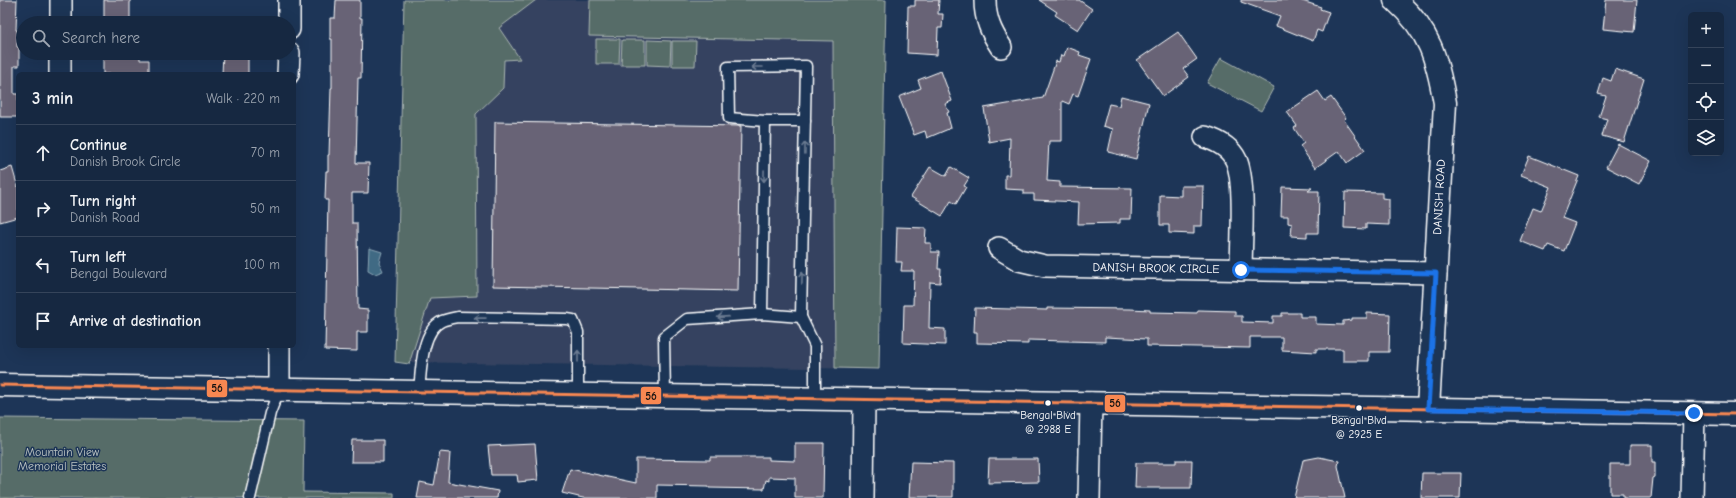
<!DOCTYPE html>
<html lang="en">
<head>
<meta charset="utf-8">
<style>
  body { margin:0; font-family:"Comic Neue",sans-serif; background:#1f3048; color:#f1f3f6 }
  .controls { position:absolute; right:12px; top:12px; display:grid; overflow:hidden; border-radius:6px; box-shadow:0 4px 16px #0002 }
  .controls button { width:36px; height:36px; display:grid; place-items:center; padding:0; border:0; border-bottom:1px solid #35445a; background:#162841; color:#f1f3f6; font:20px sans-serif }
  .stop { position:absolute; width:12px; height:12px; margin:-9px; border:3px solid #1a73e8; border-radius:50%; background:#fff }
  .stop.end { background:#1a73e8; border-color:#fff; box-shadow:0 1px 4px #0008 }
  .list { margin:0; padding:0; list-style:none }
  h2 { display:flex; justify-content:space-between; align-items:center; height:52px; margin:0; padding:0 16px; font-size:17px }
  h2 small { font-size:13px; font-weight:400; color:#9ea6b1 }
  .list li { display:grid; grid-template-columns:26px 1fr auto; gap:12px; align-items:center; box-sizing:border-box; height:56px; padding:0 16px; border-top:1px solid #35445a }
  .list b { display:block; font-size:15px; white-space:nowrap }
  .list p { margin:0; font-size:13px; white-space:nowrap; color:#9ea6b1 }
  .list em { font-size:13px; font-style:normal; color:#9ea6b1 }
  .icon { flex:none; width:22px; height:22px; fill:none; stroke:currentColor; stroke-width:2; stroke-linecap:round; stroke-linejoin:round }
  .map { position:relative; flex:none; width:1736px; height:498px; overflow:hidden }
  .search { position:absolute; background:#162841; box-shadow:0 4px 16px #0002; left:16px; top:16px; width:280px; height:44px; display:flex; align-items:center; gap:10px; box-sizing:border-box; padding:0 14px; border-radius:22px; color:#9ea6b1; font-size:15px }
  .panel { position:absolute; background:#162841; box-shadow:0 4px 16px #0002; left:16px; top:72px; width:280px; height:276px; border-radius:6px }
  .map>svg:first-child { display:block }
</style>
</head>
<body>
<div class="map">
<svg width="1736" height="498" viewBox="0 0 1736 498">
  <rect width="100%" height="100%" fill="#1d3557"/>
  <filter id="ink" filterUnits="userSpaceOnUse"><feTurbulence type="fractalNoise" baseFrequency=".025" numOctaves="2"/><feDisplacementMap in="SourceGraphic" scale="8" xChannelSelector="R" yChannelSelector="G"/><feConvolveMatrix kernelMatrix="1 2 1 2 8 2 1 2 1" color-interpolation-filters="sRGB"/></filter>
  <g filter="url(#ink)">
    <polygon fill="#344360" points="404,0 886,0 879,369 395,362"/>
    <g fill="#576c67" stroke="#abb6b3">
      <polygon points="404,0 536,0 499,28 520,59 504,60 503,88 476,114 477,296 430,298 409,364 395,362"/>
      <polygon points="590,0 886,0 879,369 835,368 833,41 589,36"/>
      <polygon points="596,39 620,39 619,64 596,64"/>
      <polygon points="622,40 645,40 645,65 621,65"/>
      <polygon points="647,40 671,41 670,66 647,65"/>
      <polygon points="672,41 696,41 695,66 672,66"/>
      <polygon points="1221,58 1274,87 1261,111 1207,83"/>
      <polygon points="0,418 304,421 303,492 394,493 394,498 0,498"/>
    </g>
    <polygon fill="#3f6a84" stroke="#8ca6b5" points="369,248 382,252 379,262 383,271 375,274 368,270"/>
    <g fill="#686376" stroke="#fff">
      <polygon points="0,0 17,0 16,30 17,30 17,47 19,47 19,66 14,66 14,94 18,94 18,117 0,117"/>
      <rect x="104" y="0" width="26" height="20"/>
      <polygon points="336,0 360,0 360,18 362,18 361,78 358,78 356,163 369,163 368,193 352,193 352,223 357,223 358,309 368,310 368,332 357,332 357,351 325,350 328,200 325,200 326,171 328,171 328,155 329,155 331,88 332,88 332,39 330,39 330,18 335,18"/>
      <polygon points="915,0 939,0 938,14 943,14 942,28 938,28 937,55 907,53 908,6 915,6"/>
      <polygon points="1039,0 1079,0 1092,9 1078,30 1055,15 1057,12"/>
      <polygon points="1241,0 1299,0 1321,7 1320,9 1329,12 1322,32 1317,30 1313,41 1276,26 1280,16 1241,2"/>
      <polygon points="1606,0 1637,0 1634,32 1603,29"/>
      <polygon points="1178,32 1197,59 1183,69 1189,77 1163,96 1137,60"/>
      <polygon points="1067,47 1080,52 1079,55 1091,59 1078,96 1073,94 1069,104 1062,101 1062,141 1049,141 1047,181 1060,182 1060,187 1132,188 1131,219 1120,219 1120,223 1078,224 1079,202 1034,200 1034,194 1024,194 1024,190 1005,189 1005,175 1009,175 1010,138 989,142 984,108 1043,98 1056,61 1059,62 1061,55 1064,56"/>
      <polygon points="103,53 140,53 140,60 149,60 149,74 103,74"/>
      <polygon points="223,53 248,53 248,74 222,74"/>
      <polygon points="1615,69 1644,79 1624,142 1602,136 1607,119 1599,117 1606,96 1598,94 1603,78 1611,81"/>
      <polygon points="941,71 952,101 945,104 949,112 947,113 951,128 927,138 925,131 914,135 899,97 921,88 918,80"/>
      <polygon points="1318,91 1325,101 1331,97 1346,118 1344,120 1365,150 1347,163 1339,151 1315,168 1300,146 1304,143 1294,128 1297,126 1287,112"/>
      <polygon points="1121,96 1149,103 1136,159 1108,152 1113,129 1103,126 1109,104 1119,106"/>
      <polygon points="495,122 741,126 738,291 493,286"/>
      <polygon points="1618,144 1651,161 1639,184 1606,167"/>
      <polygon points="1529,156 1579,176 1562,218 1575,223 1564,251 1548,245 1545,251 1520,241 1533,208 1541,211 1551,187 1521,175"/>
      <polygon points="12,167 18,188 18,217 0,222 0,171"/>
      <polygon points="930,167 946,176 951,167 969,178 964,186 966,187 956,204 951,201 942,216 911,197"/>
      <polygon points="1181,186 1203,186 1202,226 1194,226 1194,234 1169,233 1169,225 1160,225 1160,195 1181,196"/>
      <polygon points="1282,187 1312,188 1308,191 1319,191 1318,233 1307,233 1307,237 1291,236 1292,224 1288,223 1288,216 1281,216"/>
      <polygon points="1345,192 1382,193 1382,198 1389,199 1389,225 1366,224 1366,229 1344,228"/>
      <polygon points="897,227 926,228 925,243 931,243 931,252 939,252 938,269 941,269 940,283 930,282 929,328 945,329 945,345 903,343 904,305 913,305 914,271 901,271 902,262 896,262"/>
      <polygon points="975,308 1047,310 1047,308 1130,309 1150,310 1150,312 1197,313 1198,310 1235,311 1235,316 1242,316 1242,322 1273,323 1273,316 1282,316 1282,313 1300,313 1300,317 1316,317 1316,324 1343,325 1343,321 1352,320 1352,318 1367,318 1367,313 1390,314 1389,352 1369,352 1369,361 1343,361 1343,349 1316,349 1316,352 1282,350 1282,337 1250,337 1250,348 1147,346 1147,339 1105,337 1105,342 1028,340 1028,344 977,343 977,332 974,332"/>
      <polygon points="352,440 383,440 383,462 351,462"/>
      <polygon points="795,443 824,443 823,498 795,498 795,478 769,477 769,481 766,480 764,489 709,488 709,486 657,485 657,498 583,498 562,493 570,469 636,483 636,459 710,460 710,457 769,457 769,460 795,461"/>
      <polygon points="535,444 538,480 518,482 517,475 491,475 488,446"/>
      <polygon points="1630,445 1652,445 1652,462 1655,462 1655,477 1653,478 1651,498 1623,498 1623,494 1610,494 1610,464 1630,464"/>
      <polygon points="440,452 450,453 448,482 498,491 497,498 417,498 420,482 434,485"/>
      <polygon points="1319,457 1339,461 1338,466 1345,498 1294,498 1303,460"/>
      <polygon points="989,459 1038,459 1039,482 988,483"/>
      <polygon points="1176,460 1192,460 1191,488 1135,488 1136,463 1176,463"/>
      <polygon points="911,462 953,463 953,497 909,497"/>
      <polygon points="1422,473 1461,473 1460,498 1421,498"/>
    </g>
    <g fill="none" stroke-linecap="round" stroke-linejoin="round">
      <g stroke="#fff" stroke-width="13">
        <g id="lane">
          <polyline points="765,121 805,121"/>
          <polyline points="762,314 765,121 729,118 728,67 806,66 801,317 815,346 815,398"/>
          <path d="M419 392C421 372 421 331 442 321 447 319 453 318 458 317L567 319 573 320 578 332V395"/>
          <polyline points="665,396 664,337 687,319 762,314 801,317"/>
          <polyline points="250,498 270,413 279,390"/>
        </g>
      </g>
      <g stroke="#fff" stroke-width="24">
        <g id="street">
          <path d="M985 0C985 19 991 32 1001 47"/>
          <polyline points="61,23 61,0"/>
          <polyline points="289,29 289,0"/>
          <polyline points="60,74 60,53"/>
          <polyline points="288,74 289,53"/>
          <path d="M1205 137C1218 141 1230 147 1236 160 1246 181 1241 244 1241 270"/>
          <polyline points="999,248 1019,260 1045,266 1436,273"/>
          <polyline points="279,390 279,346"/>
          <polyline points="863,498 864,400"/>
          <polyline points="1089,498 1091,403"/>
          <polyline points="1692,498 1694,413"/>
        </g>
      </g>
      <g stroke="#fff" stroke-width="25">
        <g id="secondary">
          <path d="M1395 0C1430 31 1437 58 1445 103L1428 409"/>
          <polyline points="0,385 1736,414"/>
        </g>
      </g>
      <use href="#lane" stroke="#1d3557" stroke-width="10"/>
      <use href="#street" stroke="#1d3557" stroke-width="21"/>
      <use href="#secondary" stroke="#1d3557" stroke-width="22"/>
      <g stroke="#1d3557" stroke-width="6">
        <polyline id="bus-1" points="0,385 1736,414"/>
      </g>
      <use href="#bus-1" stroke="#f88751" stroke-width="3"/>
    </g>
    <defs><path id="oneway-shaft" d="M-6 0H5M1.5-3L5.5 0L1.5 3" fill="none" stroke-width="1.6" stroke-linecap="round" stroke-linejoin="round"/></defs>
    <g stroke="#6c7c92">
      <use href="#oneway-shaft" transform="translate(757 67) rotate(180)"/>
      <use href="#oneway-shaft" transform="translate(805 148) rotate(-89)"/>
      <use href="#oneway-shaft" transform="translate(764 176) rotate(91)"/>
      <use href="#oneway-shaft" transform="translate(802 278) rotate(-89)"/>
      <use href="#oneway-shaft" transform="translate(723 317) rotate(176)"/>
      <use href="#oneway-shaft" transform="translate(480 318) rotate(-179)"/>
      <use href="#oneway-shaft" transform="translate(578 356) rotate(-90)"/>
    </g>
  </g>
  <g fill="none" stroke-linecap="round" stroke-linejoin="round" filter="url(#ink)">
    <polyline stroke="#1a73e8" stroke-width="5" points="1241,270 1436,273 1428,409 1694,413"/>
  </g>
  <g fill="#fff" stroke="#1d3557" stroke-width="1.5">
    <circle cx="1048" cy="403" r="3.5"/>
    <circle cx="1359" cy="408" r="3.5"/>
  </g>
  <g text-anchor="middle" stroke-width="3" stroke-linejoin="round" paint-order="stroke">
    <g font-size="11" fill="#fff" stroke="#1d3557">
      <text x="1048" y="419">Bengal Blvd<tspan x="1048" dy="14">@ 2988 E</tspan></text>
      <text x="1359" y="424">Bengal Blvd<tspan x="1359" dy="14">@ 2925 E</tspan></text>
    </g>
    <g font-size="12" fill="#fff" stroke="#1d3557">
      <text transform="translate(1439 197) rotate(-87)" y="4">DANISH ROAD</text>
      <text transform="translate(1156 268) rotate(1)" y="4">DANISH BROOK CIRCLE</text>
    </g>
    <g font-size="12" fill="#bcc4c2" stroke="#1d3557">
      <text x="62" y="456">Mountain View<tspan x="62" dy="14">Memorial Estates</tspan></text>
    </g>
  </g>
  <g stroke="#1d3557" stroke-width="1.5">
    <rect x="206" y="379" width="22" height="19" rx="4" fill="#f88751"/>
    <rect x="640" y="386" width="22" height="19" rx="4" fill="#f88751"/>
    <rect x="1104" y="394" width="22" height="19" rx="4" fill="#f88751"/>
  </g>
  <g font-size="11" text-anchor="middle" font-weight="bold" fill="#111">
    <text x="217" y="392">56</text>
    <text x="651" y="400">56</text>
    <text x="1115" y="407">56</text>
  </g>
</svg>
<div class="controls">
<button>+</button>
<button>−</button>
<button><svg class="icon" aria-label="locate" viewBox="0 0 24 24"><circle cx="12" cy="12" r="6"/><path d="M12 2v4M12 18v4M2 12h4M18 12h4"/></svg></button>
<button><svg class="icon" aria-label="layers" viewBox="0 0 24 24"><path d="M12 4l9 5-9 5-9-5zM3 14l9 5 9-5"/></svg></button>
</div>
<div class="stop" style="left:1241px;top:270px"></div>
<div class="stop end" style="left:1694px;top:413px"></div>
<div class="search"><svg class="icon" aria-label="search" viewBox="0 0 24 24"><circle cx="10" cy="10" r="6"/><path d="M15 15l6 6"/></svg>Search here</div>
<section class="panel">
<h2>3 min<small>Walk · 220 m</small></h2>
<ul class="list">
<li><svg class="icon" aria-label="ahead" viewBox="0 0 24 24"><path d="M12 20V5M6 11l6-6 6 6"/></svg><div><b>Continue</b><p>Danish Brook Circle</p></div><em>70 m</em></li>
<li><svg class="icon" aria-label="right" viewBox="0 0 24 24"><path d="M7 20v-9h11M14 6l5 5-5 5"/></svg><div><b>Turn right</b><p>Danish Road</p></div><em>50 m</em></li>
<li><svg class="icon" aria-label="left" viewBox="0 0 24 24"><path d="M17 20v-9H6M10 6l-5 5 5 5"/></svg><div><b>Turn left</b><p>Bengal Boulevard</p></div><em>100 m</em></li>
<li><svg class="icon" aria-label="arrive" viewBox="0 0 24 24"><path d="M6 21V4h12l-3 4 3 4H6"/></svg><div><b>Arrive at destination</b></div></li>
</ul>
</section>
</div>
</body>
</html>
